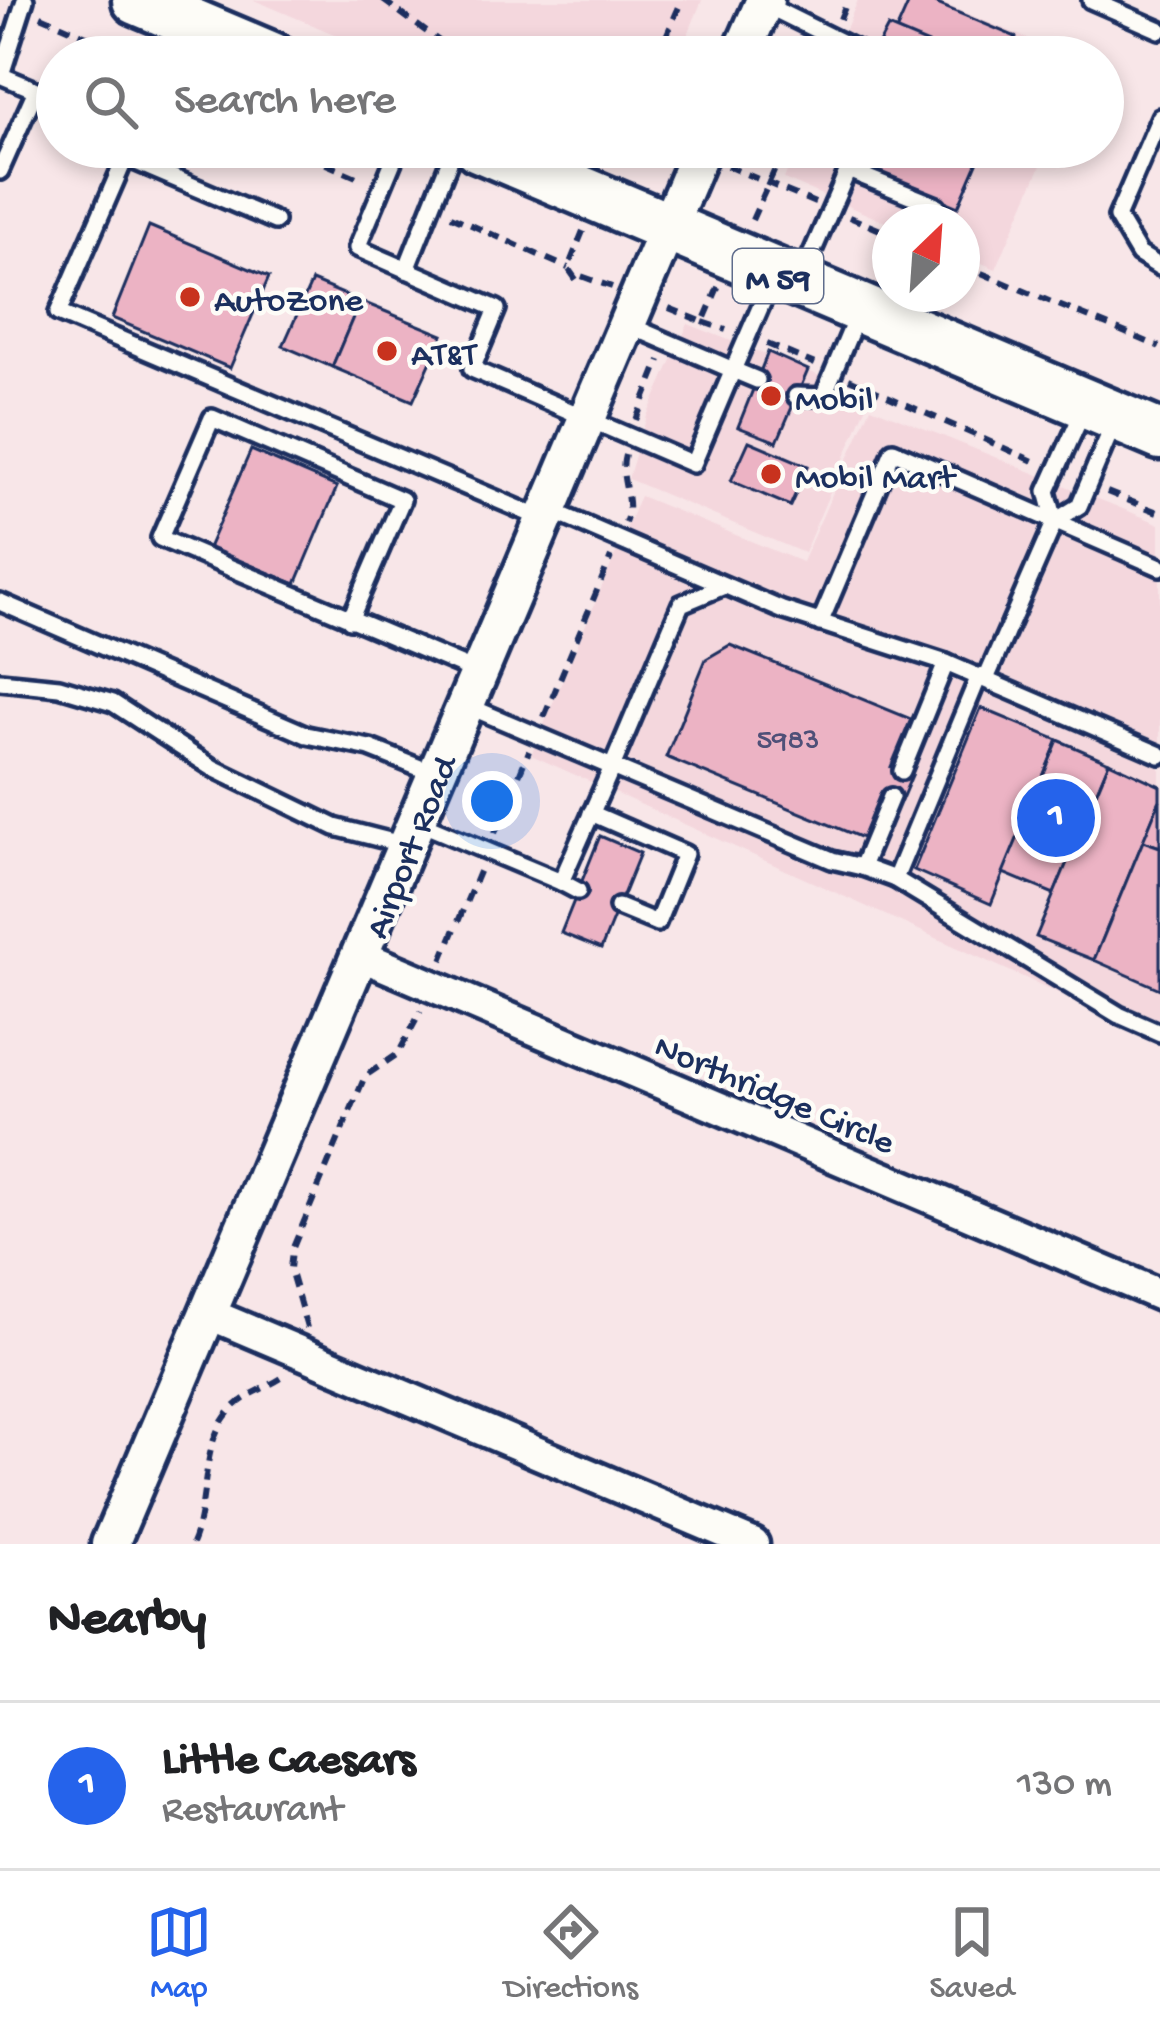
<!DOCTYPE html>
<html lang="en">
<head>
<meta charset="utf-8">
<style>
  body { margin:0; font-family:"Gochi Hand",sans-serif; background:#f6f6f6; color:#202124 }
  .compass { position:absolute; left:872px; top:204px; width:108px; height:108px; border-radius:50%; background:#fff; box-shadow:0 6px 18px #0003; rotate:25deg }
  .you { position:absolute; left:492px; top:801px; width:42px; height:42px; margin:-30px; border:9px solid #fff; border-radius:50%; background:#1a73e8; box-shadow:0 0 0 18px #1a73e833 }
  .badge { display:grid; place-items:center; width:78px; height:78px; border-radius:50%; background:#2563eb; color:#fff; font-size:39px; font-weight:700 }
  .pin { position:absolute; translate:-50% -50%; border:6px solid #fff; box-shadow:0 3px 12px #0006 }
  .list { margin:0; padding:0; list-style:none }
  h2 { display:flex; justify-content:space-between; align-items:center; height:156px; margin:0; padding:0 48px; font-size:51px }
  h2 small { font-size:39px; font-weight:400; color:#757577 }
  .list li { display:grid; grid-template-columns:78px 1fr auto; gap:36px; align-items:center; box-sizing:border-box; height:168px; padding:0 48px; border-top:3px solid #e0e0e0 }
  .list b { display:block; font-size:45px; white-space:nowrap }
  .list p { margin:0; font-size:39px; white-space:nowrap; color:#757577 }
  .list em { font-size:39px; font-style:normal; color:#757577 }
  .icon { flex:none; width:66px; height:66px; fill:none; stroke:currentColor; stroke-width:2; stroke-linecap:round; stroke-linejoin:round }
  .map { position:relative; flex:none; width:1160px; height:1544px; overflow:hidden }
  .search { position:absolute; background:#fff; box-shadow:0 6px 18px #0003; left:36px; right:36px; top:36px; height:132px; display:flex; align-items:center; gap:30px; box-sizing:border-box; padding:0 42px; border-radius:66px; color:#757577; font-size:45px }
  .sheet { height:324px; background:#fff }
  nav { display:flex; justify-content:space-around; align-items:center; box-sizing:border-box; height:168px; border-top:3px solid #e0e0e0; background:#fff; font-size:33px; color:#757577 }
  nav a { display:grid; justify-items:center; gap:6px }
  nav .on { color:#2563eb }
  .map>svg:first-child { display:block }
</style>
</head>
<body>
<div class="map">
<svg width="1160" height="1544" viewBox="0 0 1160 1544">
  <rect width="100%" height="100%" fill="#f8e6e8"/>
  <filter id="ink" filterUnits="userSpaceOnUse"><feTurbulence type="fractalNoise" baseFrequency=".00833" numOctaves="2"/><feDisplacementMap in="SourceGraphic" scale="24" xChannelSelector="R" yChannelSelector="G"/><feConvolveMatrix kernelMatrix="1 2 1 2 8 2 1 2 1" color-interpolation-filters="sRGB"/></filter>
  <g filter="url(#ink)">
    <g fill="#f4d7dd">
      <polygon points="254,0 702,0 679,57 388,57"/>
      <polygon points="858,0 934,0 1072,57 834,57"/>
      <polygon points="797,147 1049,147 996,269 962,255 962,222 890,224 784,179"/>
      <polygon points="688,324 871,396 804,553 628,479 647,416"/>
      <polygon points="871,407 1160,524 1160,1039 531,755 640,496 802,562"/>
    </g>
    <g fill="#ecb3c4" stroke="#1b2f5e" stroke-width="3">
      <polygon points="910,0 928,0 1016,37 1007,57 949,57 895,34"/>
      <polygon points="888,27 959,57 872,57"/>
      <polygon points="834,147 984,147 958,207 835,156"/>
      <polygon points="149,226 269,277 230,368 112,318"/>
      <polygon points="312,281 360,301 332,367 283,346"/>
      <polygon points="360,301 443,335 413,401 332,367"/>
      <polygon points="768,352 808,370 777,442 738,427"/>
      <polygon points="749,441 808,466 790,506 731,481"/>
      <polygon points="251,450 337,487 296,584 208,548"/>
      <polygon points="730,645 911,719 891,767 912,775 901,801 881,792 862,838 666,757 706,659"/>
      <polygon points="981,708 1058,740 991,904 914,870"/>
      <polygon points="1058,740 1109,762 1054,894 1003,873"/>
      <polygon points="1109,762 1160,786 1160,800 1094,960 1036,937"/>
      <polygon points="1160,800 1160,847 1143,841"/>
      <polygon points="600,836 640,853 601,949 561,933"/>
      <polygon points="1143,841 1160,847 1160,989 1094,960"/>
    </g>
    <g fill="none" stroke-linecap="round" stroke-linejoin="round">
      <g stroke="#1b2f5e" stroke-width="24">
        <g id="service">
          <polyline points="1091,0 1160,30"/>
          <polyline points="766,5 871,57"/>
          <polyline points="164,57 177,26"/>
          <polyline points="0,75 36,90 0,171"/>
          <polyline points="1,75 25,0"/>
          <polyline points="1160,117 1117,217 1139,254 1160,267"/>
          <polyline points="130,147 58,313 543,519"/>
          <polyline points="399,147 357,248 497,309 472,369 693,464 733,370 626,324"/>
          <polyline points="127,158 275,221"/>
          <polyline points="848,170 937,206 930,222"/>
          <polyline points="406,270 455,147"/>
          <polyline points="802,276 851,163"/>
          <polyline points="757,380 733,370 772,280"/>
          <polyline points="796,396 823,397 858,313"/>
          <polyline points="550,510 782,610 946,663 1160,755"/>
          <polyline points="1055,521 1047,491 1085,407"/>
          <polyline points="0,602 307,735 370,748 435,774"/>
          <polyline points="350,620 402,500 212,418 160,538 477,672"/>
          <polyline points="820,623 893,451 1160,567"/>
          <polyline points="979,676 895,879 1119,1015 1160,1033"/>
          <polyline points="986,679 1055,521 1079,506 1114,423"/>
          <polyline points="0,681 59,687 113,703 213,768 335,827 405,845"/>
          <polyline points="468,706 612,767 681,604 724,586"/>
          <polyline points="902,771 946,663"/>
          <polyline points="591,813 685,854 657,923 618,907"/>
          <polyline points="418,822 561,882 612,767 832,860 862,867 891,797"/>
          <polyline points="862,867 895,879"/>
          <polyline points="561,882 578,891"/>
        </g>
      </g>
      <g stroke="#1b2f5e" stroke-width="39">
        <g id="minor">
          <polyline points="362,956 1160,1295"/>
          <polyline points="212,1315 753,1544"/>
        </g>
      </g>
      <g stroke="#1b2f5e" stroke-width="45">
        <g id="tertiary">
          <polyline points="740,57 765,0"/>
          <polyline points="110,1544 702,147"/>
        </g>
      </g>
      <g stroke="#1b2f5e" stroke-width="57">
        <g id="trunk">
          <polyline points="137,0 272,57"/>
          <polyline points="478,147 1160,435"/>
        </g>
      </g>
      <g stroke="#1b2f5e" stroke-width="6" stroke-dasharray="12 9" stroke-linecap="butt">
        <polyline points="383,0 461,57"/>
        <polyline points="41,16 134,57"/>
        <polyline points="840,19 848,0"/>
        <polyline points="657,57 682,0"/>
        <polyline points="287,147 361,179"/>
        <polyline points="611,163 617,147"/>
        <polyline points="727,166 815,203"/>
        <polyline points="451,216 568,268"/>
        <polyline points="849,217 890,234"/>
        <polyline points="752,220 785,147"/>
        <polyline points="583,231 568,268 577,281 581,276 612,287"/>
        <polyline points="962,265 1160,347"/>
        <polyline points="669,308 703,322 719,285"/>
        <polyline points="703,322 726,330"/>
        <polyline points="767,344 815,364"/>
        <polyline points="849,379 1040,464"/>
        <polyline points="636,420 660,360"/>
        <path d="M625 455C618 480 635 500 625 523"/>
        <polyline points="1107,492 1160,513"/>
        <polyline points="544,717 611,557"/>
        <polyline points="495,833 529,751"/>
        <polyline points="442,960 481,867"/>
        <polyline points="307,1328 290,1269 292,1250 365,1076 398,1054 421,1011"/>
        <path d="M192 1544C210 1503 199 1438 234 1407 247 1394 268 1387 283 1377"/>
      </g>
      <use href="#service" stroke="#fdfcf7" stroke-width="15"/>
      <use href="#minor" stroke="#fdfcf7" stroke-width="30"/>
      <use href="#tertiary" stroke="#fdfcf7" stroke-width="36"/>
      <use href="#trunk" stroke="#fdfcf7" stroke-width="48"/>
    </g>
  </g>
  <g fill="#c8321e" stroke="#fdfcf7" stroke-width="4.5">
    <circle cx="190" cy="297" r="12"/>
    <circle cx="387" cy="351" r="12"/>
    <circle cx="771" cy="396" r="12"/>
    <circle cx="771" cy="474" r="12"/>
  </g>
  <g text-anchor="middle" stroke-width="9" stroke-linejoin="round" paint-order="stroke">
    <g font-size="30" fill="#4f5078">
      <text x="788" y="748">5983</text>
    </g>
    <rect fill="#fdfcf7" stroke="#5f6c8c" stroke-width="3" x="733" y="249" width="90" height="54" rx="9"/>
    <g font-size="33" font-weight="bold" fill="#1b2f5e">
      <text x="778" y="288">M 59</text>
    </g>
    <g font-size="36" fill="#1b2f5e" stroke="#fdfcf7" text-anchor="start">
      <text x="214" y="310">AutoZone</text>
      <text x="411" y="364">AT&amp;T</text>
      <text x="795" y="409">Mobil</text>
      <text x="795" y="487">Mobil Mart</text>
    </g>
    <g font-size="36" fill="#1b2f5e" stroke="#fdfcf7">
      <text transform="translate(408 846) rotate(-68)" y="13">Airport Road</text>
      <text transform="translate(776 1091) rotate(23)" y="13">Northridge Circle</text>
    </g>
  </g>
</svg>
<svg class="compass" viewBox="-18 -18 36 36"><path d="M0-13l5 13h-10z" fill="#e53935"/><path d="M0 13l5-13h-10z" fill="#757577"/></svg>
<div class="you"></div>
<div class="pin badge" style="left:1056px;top:818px">1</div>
<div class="search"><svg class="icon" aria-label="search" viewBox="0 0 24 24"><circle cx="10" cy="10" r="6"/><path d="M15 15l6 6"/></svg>Search here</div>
</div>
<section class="sheet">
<h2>Nearby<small></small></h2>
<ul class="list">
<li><span class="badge">1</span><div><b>Little Caesars</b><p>Restaurant</p></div><em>130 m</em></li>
</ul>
</section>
<nav>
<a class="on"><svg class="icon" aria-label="map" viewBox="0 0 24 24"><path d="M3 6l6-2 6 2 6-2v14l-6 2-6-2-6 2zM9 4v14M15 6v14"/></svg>Map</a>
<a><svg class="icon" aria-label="directions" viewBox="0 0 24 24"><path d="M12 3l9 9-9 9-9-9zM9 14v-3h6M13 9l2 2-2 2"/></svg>Directions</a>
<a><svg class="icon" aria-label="saved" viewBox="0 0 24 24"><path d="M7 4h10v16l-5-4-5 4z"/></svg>Saved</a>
</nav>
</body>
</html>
